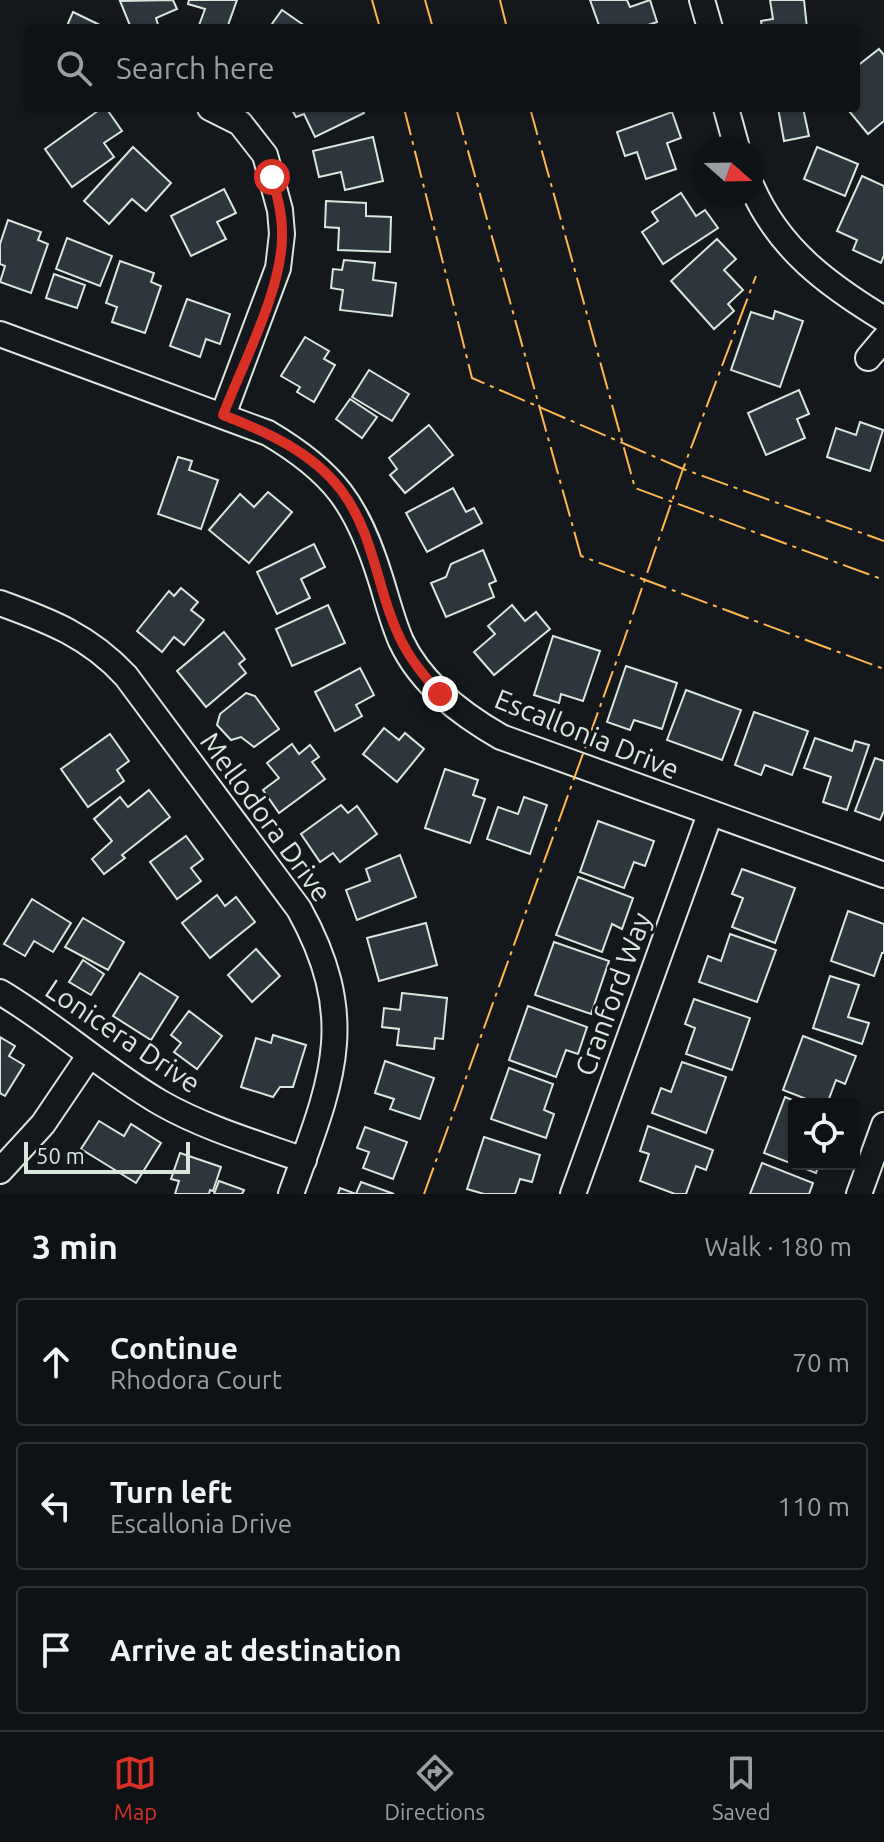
<!DOCTYPE html>
<html lang="en">
<head>
<meta charset="utf-8">
<style>
  body { margin:0; font-family:Ubuntu,sans-serif; background:#181b1e; color:#f1f3f6 }
  .controls { position:absolute; right:24px; bottom:24px; display:grid; overflow:hidden; border-radius:8px; box-shadow:0 2px 6px #0004 }
  .controls button { width:72px; height:72px; display:grid; place-items:center; padding:0; border:0; border-bottom:2px solid #2f3234; background:#0f1215; color:#f1f3f6; font:40px sans-serif }
  .compass { position:absolute; left:692px; top:136px; width:72px; height:72px; border-radius:50%; background:#0f1215; box-shadow:0 2px 6px #0004; rotate:110deg }
  .scale { position:absolute; left:24px; bottom:20px; width:166px; box-sizing:border-box; padding-left:8px; border:4px solid #d8e6dc; border-top:0; font-size:22px; line-height:28px; white-space:nowrap; color:#d8e6dc; -webkit-text-stroke:6px #14181c; paint-order:stroke }
  .stop { position:absolute; width:24px; height:24px; margin:-18px; border:6px solid #d93025; border-radius:50%; background:#fff }
  .stop.end { background:#d93025; border-color:#fff; box-shadow:0 2px 8px #0008 }
  .list { margin:0; padding:0; list-style:none }
  h2 { display:flex; justify-content:space-between; align-items:center; height:104px; margin:0; padding:0 32px; font-size:34px }
  h2 small { font-size:26px; font-weight:400; color:#9b9ea0 }
  .list li { display:grid; grid-template-columns:52px 1fr auto; gap:24px; align-items:center; box-sizing:border-box; height:128px; margin:0 16px 16px; padding:0 16px; border:2px solid #2f3234; border-radius:8px }
  .list b { display:block; font-size:30px; white-space:nowrap }
  .list p { margin:0; font-size:26px; white-space:nowrap; color:#9b9ea0 }
  .list em { font-size:26px; font-style:normal; color:#9b9ea0 }
  .icon { flex:none; width:44px; height:44px; fill:none; stroke:currentColor; stroke-width:2; stroke-linecap:round; stroke-linejoin:round }
  .map { position:relative; flex:none; width:884px; height:1194px; overflow:hidden }
  .search { position:absolute; background:#0f1215; box-shadow:0 2px 6px #0004; left:24px; right:24px; top:24px; height:88px; display:flex; align-items:center; gap:20px; box-sizing:border-box; padding:0 28px; border-radius:8px; color:#9b9ea0; font-size:30px }
  .sheet { height:536px; background:#0f1215 }
  nav { display:flex; justify-content:space-around; align-items:center; box-sizing:border-box; height:112px; border-top:2px solid #2f3234; background:#0f1215; font-size:22px; color:#9b9ea0 }
  nav a { display:grid; justify-items:center; gap:4px }
  nav .on { color:#d93025 }
  .map>svg:first-child { display:block }
</style>
</head>
<body>
<div class="map">
<svg width="884" height="1194" viewBox="0 0 884 1194">
  <rect width="100%" height="100%" fill="#14181c"/>
  <g fill="#2c363c" stroke="#d8e6dc" stroke-width="2">
    <polygon points="173,0 177,9 156,18 159,28 131,28 120,1"/>
    <polygon points="189,0 237,0 227,28 198,28 205,9 188,4"/>
    <polygon points="590,0 627,0 630,7 650,0 657,22 639,28 600,28"/>
    <polygon points="770,0 804,0 807,28 762,28 761,21 773,19"/>
    <polygon points="282,10 308,28 269,28"/>
    <polygon points="73,12 106,28 66,28"/>
    <polygon points="879,49 884,55 884,121 868,134 849,111 857,105 856,67"/>
    <polygon points="102,108 106,108 122,131 104,143 114,157 72,187 45,149"/>
    <polygon points="291,108 361,108 364,113 315,137 304,114 296,117"/>
    <polygon points="778,108 803,108 809,136 784,141"/>
    <polygon points="672,112 681,138 667,143 676,169 646,179 637,152 625,156 617,132"/>
    <polygon points="373,137 383,181 345,190 341,172 319,177 313,151"/>
    <polygon points="133,147 171,183 146,211 132,199 109,224 84,201"/>
    <polygon points="817,147 858,164 845,196 804,179"/>
    <polygon points="862,176 884,186 884,255 881,263 853,250 857,240 837,231"/>
    <polygon points="224,189 236,213 217,222 226,239 191,256 171,216"/>
    <polygon points="681,193 696,216 705,210 718,228 663,264 642,232 658,221 652,212"/>
    <polygon points="326,201 366,203 366,216 391,217 390,252 338,250 339,228 325,227"/>
    <polygon points="8,220 41,232 38,240 48,244 31,293 0,282 5,266 0,264 0,244"/>
    <polygon points="67,238 112,256 100,286 56,269"/>
    <polygon points="717,239 736,259 724,270 743,290 728,304 734,311 714,329 671,281"/>
    <polygon points="344,260 375,263 373,280 396,283 392,316 340,310 343,290 331,288 333,269 342,270"/>
    <polygon points="120,261 154,273 151,282 161,286 145,333 112,322 117,307 106,303"/>
    <polygon points="54,274 85,285 77,308 46,298"/>
    <polygon points="187,299 230,314 220,344 206,339 200,357 170,346"/>
    <polygon points="775,311 803,321 780,387 731,370 751,312 773,319"/>
    <polygon points="305,337 329,351 324,359 335,365 314,402 297,392 300,387 281,376"/>
    <polygon points="369,370 409,394 392,421 352,397"/>
    <polygon points="799,390 809,414 797,419 805,438 766,455 748,413"/>
    <polygon points="350,399 377,417 362,438 336,419"/>
    <polygon points="860,422 883,430 870,471 827,457 836,428 856,435"/>
    <polygon points="429,425 453,455 405,493 390,475 397,469 389,458"/>
    <polygon points="178,457 192,461 189,470 218,480 201,529 158,514"/>
    <polygon points="453,488 466,512 474,508 482,523 427,552 406,513"/>
    <polygon points="268,492 292,512 249,563 209,530 240,494 254,507"/>
    <polygon points="314,544 325,567 301,579 310,598 277,614 257,572"/>
    <polygon points="483,550 496,581 489,584 494,597 446,617 431,583 446,577 451,564"/>
    <polygon points="181,588 198,602 191,610 204,620 184,645 174,637 162,652 137,631 169,591 174,596"/>
    <polygon points="328,605 345,643 292,666 276,629"/>
    <polygon points="512,605 525,621 536,612 550,629 494,675 474,652 495,634 488,626"/>
    <polygon points="224,632 245,659 239,664 246,673 206,707 177,671"/>
    <polygon points="553,636 600,651 583,701 561,694 559,703 534,695"/>
    <polygon points="626,666 677,683 662,729 634,720 630,730 607,722"/>
    <polygon points="360,668 374,695 356,705 362,716 335,731 315,692"/>
    <polygon points="686,690 741,710 722,760 667,740"/>
    <polygon points="246,693 255,696 279,729 254,747 241,737 231,740 217,725 220,714"/>
    <polygon points="754,712 808,731 792,775 765,765 761,775 735,765"/>
    <polygon points="384,728 399,740 405,733 424,749 397,782 363,754"/>
    <polygon points="110,734 129,761 117,770 124,781 88,807 61,769"/>
    <polygon points="815,738 852,751 855,741 869,745 847,810 823,802 831,777 804,768"/>
    <polygon points="292,744 299,754 310,745 319,757 312,762 325,779 279,813 263,790 279,778 267,763"/>
    <polygon points="875,758 884,761 884,811 880,820 855,811"/>
    <polygon points="445,769 478,780 473,795 485,799 470,843 425,828"/>
    <polygon points="149,790 170,817 122,855 125,858 104,874 92,859 112,841 94,819 120,797 128,807"/>
    <polygon points="524,797 547,805 530,854 487,839 498,807 518,814"/>
    <polygon points="341,805 348,813 357,806 377,834 340,862 333,853 320,862 301,834"/>
    <polygon points="598,821 654,841 645,866 634,862 624,888 580,872"/>
    <polygon points="186,836 203,859 191,868 201,881 177,899 150,862"/>
    <polygon points="400,855 416,897 357,920 346,890 370,881 366,869"/>
    <polygon points="742,869 795,888 775,943 732,927 743,898 732,894"/>
    <polygon points="578,877 633,898 622,929 612,924 602,952 556,935"/>
    <polygon points="217,895 225,906 236,897 255,922 210,958 182,923"/>
    <polygon points="32,899 71,923 53,952 34,941 25,956 4,944"/>
    <polygon points="848,911 884,924 884,953 882,953 874,976 831,961"/>
    <polygon points="83,918 124,942 108,970 65,947"/>
    <polygon points="426,923 437,965 379,981 367,938"/>
    <polygon points="730,934 776,950 757,1002 699,982 708,956 721,961"/>
    <polygon points="554,942 609,961 591,1014 535,995"/>
    <polygon points="256,949 280,976 252,1002 228,975"/>
    <polygon points="83,960 104,974 91,995 69,982"/>
    <polygon points="140,973 178,997 151,1040 113,1016"/>
    <polygon points="830,976 859,985 848,1017 869,1023 862,1044 813,1028"/>
    <polygon points="402,993 447,998 443,1039 435,1038 434,1049 397,1045 399,1029 382,1027 384,1008 400,1010"/>
    <polygon points="694,999 750,1018 732,1070 686,1054 695,1028 685,1024"/>
    <polygon points="528,1006 587,1027 578,1054 566,1050 556,1077 509,1060"/>
    <polygon points="189,1011 222,1036 197,1069 174,1052 181,1043 171,1035"/>
    <polygon points="273,1035 306,1045 293,1087 280,1087 273,1097 241,1087 256,1038 271,1043"/>
    <polygon points="803,1036 856,1056 845,1084 836,1080 827,1104 819,1104 783,1090"/>
    <polygon points="0,1037 15,1046 9,1056 24,1065 5,1096 0,1093"/>
    <polygon points="385,1061 434,1078 420,1119 390,1109 394,1099 375,1093"/>
    <polygon points="682,1062 726,1077 706,1133 652,1113 661,1088 671,1092"/>
    <polygon points="509,1068 553,1084 544,1110 554,1114 546,1138 491,1119"/>
    <polygon points="785,1097 802,1104 794,1104 794,1164 819,1164 816,1173 764,1153"/>
    <polygon points="99,1121 124,1136 131,1124 161,1143 136,1183 81,1149"/>
    <polygon points="648,1126 713,1150 706,1170 696,1166 686,1194 675,1194 640,1181 649,1154 640,1151"/>
    <polygon points="365,1127 407,1142 393,1179 363,1168 369,1152 357,1148"/>
    <polygon points="484,1137 540,1155 532,1182 520,1179 515,1194 484,1194 467,1189"/>
    <polygon points="180,1153 221,1167 213,1191 210,1190 209,1194 175,1194 179,1181 171,1179"/>
    <polygon points="762,1163 813,1183 809,1194 750,1194"/>
    <polygon points="219,1181 244,1190 242,1194 214,1194"/>
    <polygon points="361,1182 394,1194 338,1194 340,1188 356,1194"/>
  </g>
  <g fill="none" stroke-linecap="round" stroke-linejoin="round">
    <g stroke="#d8e6dc" stroke-width="28">
      <g id="minor">
        <polyline points="702,0 710,28"/>
        <polyline points="210,108 240,123 265,155 280,210 282,234 278,268 223,415"/>
        <polyline points="726,108 737,148"/>
        <path d="M752 187C779 249 828 285 884 319"/>
        <path d="M0 334 268 433C334 472 357 504 380 577 387 599 392 620 401 641 421 684 461 714 501 737L884 875"/>
        <polyline points="868,358 884,339"/>
        <path d="M0 603C50 621 89 636 126 676L299 909C361 1021 331 1083 291 1194"/>
        <path d="M0 992C56 1025 104 1070 161 1103 205 1128 256 1143 304 1160"/>
        <polyline points="0,1171 43,1124 89,1056"/>
        <polyline points="573,1194 710,814"/>
        <polyline points="859,1194 884,1125"/>
      </g>
    </g>
    <use href="#minor" stroke="#14181c" stroke-width="24"/>
    <g stroke="#ffb74d" stroke-width="2" stroke-dasharray="28 6 4 6" stroke-linecap="butt">
      <polyline points="372,0 380,28"/>
      <polyline points="425,0 433,28"/>
      <polyline points="500,0 507,28"/>
      <polyline points="404,108 472,378 683,469 884,541"/>
      <polyline points="456,108 581,556 884,669"/>
      <polyline points="530,108 635,488 884,580"/>
      <polyline points="424,1194 623,643 683,469 756,276"/>
    </g>
  </g>
  <g fill="none" stroke-linecap="round" stroke-linejoin="round">
    <path stroke="#d93025" stroke-width="10" d="M272 177C277 195 282 213 282 232 284 286 243 363 223 415 267 432 312 452 341 490 376 536 377 595 403 644 413 663 426 678 440 694"/>
  </g>
  <g text-anchor="middle" stroke-width="6" stroke-linejoin="round" paint-order="stroke">
    <g font-size="28" fill="#d8e6dc" stroke="#14181c">
      <text transform="translate(587 734) rotate(22)" y="10">Escallonia Drive</text>
      <text transform="translate(266 817) rotate(54)" y="10">Mellodora Drive</text>
      <text transform="translate(613 994) rotate(-70)" y="10">Cranford Way</text>
      <text transform="translate(123 1036) rotate(34)" y="10">Lonicera Drive</text>
    </g>
  </g>
</svg>
<div class="controls">
<button><svg class="icon" aria-label="locate" viewBox="0 0 24 24"><circle cx="12" cy="12" r="6"/><path d="M12 2v4M12 18v4M2 12h4M18 12h4"/></svg></button>
</div>
<svg class="compass" viewBox="-18 -18 36 36"><path d="M0-13l5 13h-10z" fill="#e53935"/><path d="M0 13l5-13h-10z" fill="#9b9ea0"/></svg>
<div class="scale">50 m</div>
<div class="stop" style="left:272px;top:177px"></div>
<div class="stop end" style="left:440px;top:694px"></div>
<div class="search"><svg class="icon" aria-label="search" viewBox="0 0 24 24"><circle cx="10" cy="10" r="6"/><path d="M15 15l6 6"/></svg>Search here</div>
</div>
<section class="sheet">
<h2>3 min<small>Walk · 180 m</small></h2>
<ul class="list">
<li><svg class="icon" aria-label="ahead" viewBox="0 0 24 24"><path d="M12 20V5M6 11l6-6 6 6"/></svg><div><b>Continue</b><p>Rhodora Court</p></div><em>70 m</em></li>
<li><svg class="icon" aria-label="left" viewBox="0 0 24 24"><path d="M17 20v-9H6M10 6l-5 5 5 5"/></svg><div><b>Turn left</b><p>Escallonia Drive</p></div><em>110 m</em></li>
<li><svg class="icon" aria-label="arrive" viewBox="0 0 24 24"><path d="M6 21V4h12l-3 4 3 4H6"/></svg><div><b>Arrive at destination</b></div></li>
</ul>
</section>
<nav>
<a class="on"><svg class="icon" aria-label="map" viewBox="0 0 24 24"><path d="M3 6l6-2 6 2 6-2v14l-6 2-6-2-6 2zM9 4v14M15 6v14"/></svg>Map</a>
<a><svg class="icon" aria-label="directions" viewBox="0 0 24 24"><path d="M12 3l9 9-9 9-9-9zM9 14v-3h6M13 9l2 2-2 2"/></svg>Directions</a>
<a><svg class="icon" aria-label="saved" viewBox="0 0 24 24"><path d="M7 4h10v16l-5-4-5 4z"/></svg>Saved</a>
</nav>
</body>
</html>
